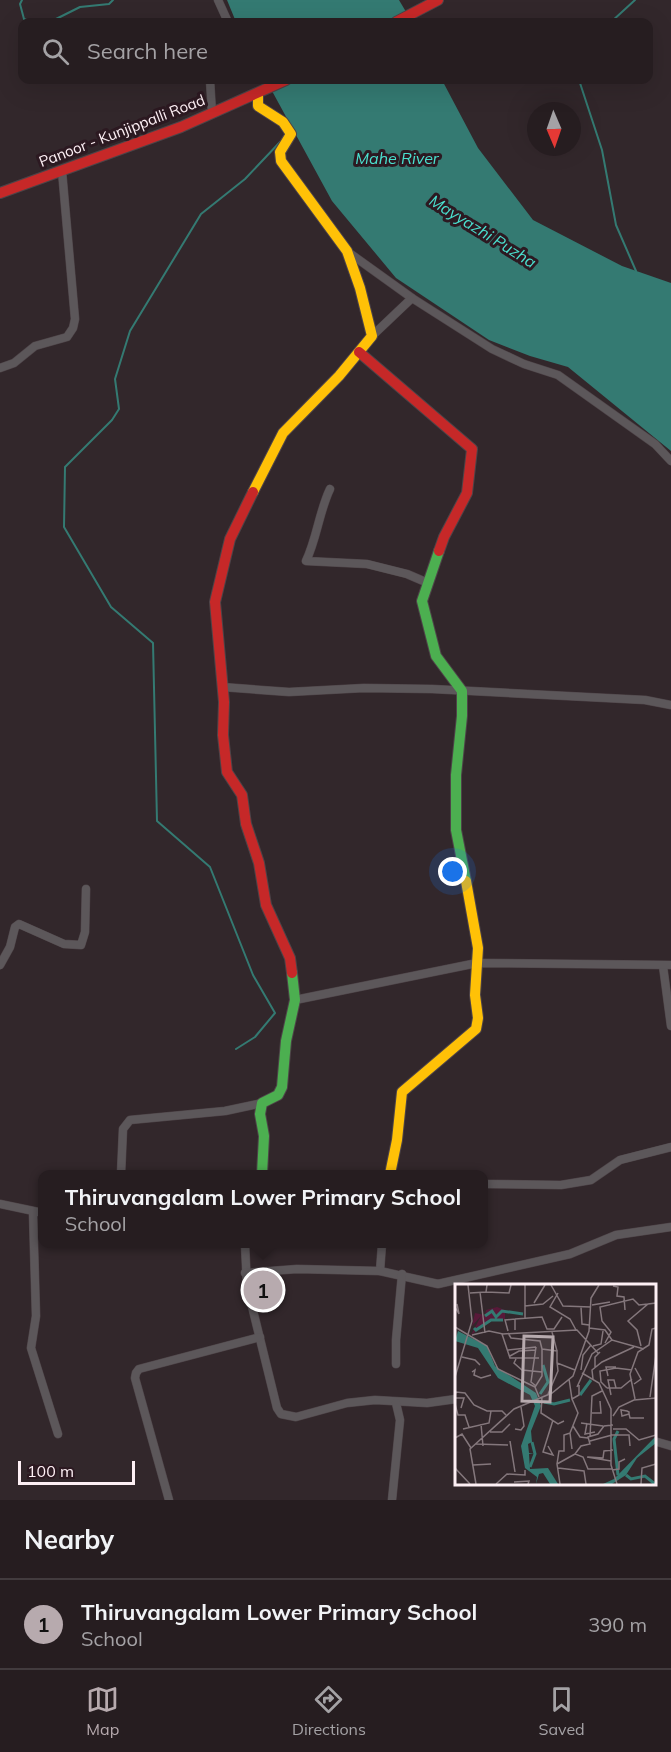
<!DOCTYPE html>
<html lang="en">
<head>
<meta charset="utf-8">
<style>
  body { margin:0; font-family:Mulish,sans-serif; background:#322a2d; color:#f1f3f6 }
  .compass { position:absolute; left:527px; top:102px; width:54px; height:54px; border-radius:50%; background:#261d20; box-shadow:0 6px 24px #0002; rotate:178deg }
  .scale { position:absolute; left:18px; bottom:15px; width:117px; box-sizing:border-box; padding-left:6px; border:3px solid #fef0f5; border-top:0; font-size:16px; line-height:21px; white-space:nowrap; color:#fef0f5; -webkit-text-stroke:4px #2c1921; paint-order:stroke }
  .you { position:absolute; left:453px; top:872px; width:21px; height:21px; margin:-15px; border:4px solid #fff; border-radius:50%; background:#1a73e8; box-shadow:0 0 0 9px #1a73e833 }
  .badge { display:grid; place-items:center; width:39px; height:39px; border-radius:50%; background:#b7aaae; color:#111; font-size:20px; font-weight:700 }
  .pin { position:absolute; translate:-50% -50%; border:3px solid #fff; box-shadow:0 2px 6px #0006 }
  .popup { position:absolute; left:38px; top:1170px; width:450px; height:78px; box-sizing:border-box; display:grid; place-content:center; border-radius:12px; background:#261d20; filter:drop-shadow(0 2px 4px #0005); font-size:20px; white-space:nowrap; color:#a4a2a5 }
  .popup b { font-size:22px; color:#f1f3f6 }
  .popup::after { content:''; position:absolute; left:50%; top:100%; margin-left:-12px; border:12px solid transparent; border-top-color:#261d20 }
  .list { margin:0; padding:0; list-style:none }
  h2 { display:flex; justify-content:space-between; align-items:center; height:78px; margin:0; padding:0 24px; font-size:26px }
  h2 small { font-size:20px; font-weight:400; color:#a4a2a5 }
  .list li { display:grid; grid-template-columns:39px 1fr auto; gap:18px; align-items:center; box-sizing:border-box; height:90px; padding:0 24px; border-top:2px solid #423b3e }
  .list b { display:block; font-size:22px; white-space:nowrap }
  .list p { margin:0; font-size:20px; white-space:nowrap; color:#a4a2a5 }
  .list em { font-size:20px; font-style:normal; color:#a4a2a5 }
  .icon { flex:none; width:33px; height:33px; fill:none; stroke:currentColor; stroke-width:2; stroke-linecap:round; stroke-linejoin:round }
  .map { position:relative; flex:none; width:671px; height:1500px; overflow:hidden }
  .search { position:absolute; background:#261d20; box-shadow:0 6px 24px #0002; left:18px; right:18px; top:18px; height:66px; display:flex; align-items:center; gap:15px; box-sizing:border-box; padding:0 21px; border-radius:12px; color:#a4a2a5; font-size:22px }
  .sheet { height:168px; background:#261d20 }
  nav { display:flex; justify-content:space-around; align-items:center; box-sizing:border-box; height:84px; border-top:2px solid #423b3e; background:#261d20; font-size:16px; color:#a4a2a5 }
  nav a { display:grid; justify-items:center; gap:3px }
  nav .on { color:#b7aaae }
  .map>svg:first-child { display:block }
</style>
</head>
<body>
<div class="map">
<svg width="671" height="1500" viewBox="0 0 671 1500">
  <rect width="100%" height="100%" fill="#32272b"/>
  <g fill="#347a72">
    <polygon points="227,0 399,0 412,22 236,22"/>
    <polygon points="266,80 442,80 478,148 533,220 622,266 671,283 671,451 568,367 530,356 489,340 396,278 332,201"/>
  </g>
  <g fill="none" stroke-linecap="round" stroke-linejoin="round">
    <g stroke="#347a72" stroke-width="2">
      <polyline points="22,0 20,4 24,19 32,22"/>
      <polyline points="40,22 50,22 80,7 109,4 113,0"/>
      <polyline points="611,22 635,0"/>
      <polyline points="579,80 602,150 616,225 636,271"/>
      <polyline points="236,1049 255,1037 275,1013 253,975 210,867 157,821 153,643 111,607 64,527 65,467 112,420 119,409 115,379 130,331 201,214 245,179 280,142"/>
    </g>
    <g stroke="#4e4448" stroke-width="9">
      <g id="street">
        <polyline points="218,0 228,22"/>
        <polyline points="210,80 212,113"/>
        <polyline points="348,252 412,298"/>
        <polyline points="372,336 412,298 492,349 524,364 558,375 655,444 671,461"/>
        <polyline points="0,368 14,363 35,346 67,337 73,328 75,319 62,171"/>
        <path d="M330 489C319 512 317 538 306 561L367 564 407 574 428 583"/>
        <polyline points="222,687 289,692 364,688 432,689 645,700 671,705"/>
        <polyline points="0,965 10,947 15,927 19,924 64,944 81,945 85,932 86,889"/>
        <polyline points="663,966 671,1026"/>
        <polyline points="295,1000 477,963 671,965"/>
        <polyline points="121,1174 123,1129 130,1120 225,1111 262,1103"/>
        <polyline points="484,1184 561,1185 591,1180 620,1160 671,1147"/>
        <polyline points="0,1204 43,1213"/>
        <polyline points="33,1213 36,1316 31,1348 58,1434"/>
        <polyline points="245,1244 247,1286 277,1408 281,1414 296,1417 347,1403 375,1400 427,1403 456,1399"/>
        <polyline points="380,1271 382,1244"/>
        <polyline points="245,1273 297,1269 380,1271 438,1284 570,1254 616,1235 671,1227"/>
        <polyline points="396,1364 396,1340 402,1274"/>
        <polyline points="654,1441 671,1446"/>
        <polyline points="169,1500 135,1378 136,1373 139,1369 260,1337"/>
        <polyline points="392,1500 400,1420 396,1403"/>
      </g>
    </g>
    <g stroke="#4e4448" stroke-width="12">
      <g id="fast">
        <polyline points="439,551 422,601 436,656 462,691 462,716 456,775 456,830 466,881"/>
        <polyline points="262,1174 264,1136 260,1114 262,1103 278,1095 282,1087 286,1041 295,1000 292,973"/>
      </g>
    </g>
    <g stroke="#4e4448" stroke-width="12">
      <g id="slow">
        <polyline points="253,492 283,433 339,376 372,336 360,288 347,251 281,161 280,152 291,134 283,122 258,106 258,94"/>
        <polyline points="390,1174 397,1140 402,1092 476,1029 478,1018 475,995 478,948 466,881"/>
      </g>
    </g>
    <g stroke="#4e4448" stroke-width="12">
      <g id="jam">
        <polyline points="396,22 438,0"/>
        <polyline points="0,193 181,127 286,80"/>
        <polyline points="359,352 472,449 467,493 444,537 439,551"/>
        <polyline points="253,492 230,539 215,602 224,702 223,735 227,772 242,795 246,824 259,863 266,905 290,958 292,973"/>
      </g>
    </g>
    <use href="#street" stroke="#5c575a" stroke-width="8"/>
    <use href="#fast" stroke="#4caf50" stroke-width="10"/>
    <use href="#slow" stroke="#ffc107" stroke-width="10"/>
    <use href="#jam" stroke="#c62828" stroke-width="10"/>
  </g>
  <g text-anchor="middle" stroke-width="6" stroke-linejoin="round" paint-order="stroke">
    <g font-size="15" fill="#fef0f5" stroke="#2c1921">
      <text transform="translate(122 131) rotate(-21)" y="5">Panoor - Kunjippalli Road</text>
    </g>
    <g font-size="16" font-style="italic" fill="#4ae0cf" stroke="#2c1921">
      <text x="397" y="164">Mahe River</text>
      <text transform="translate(483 231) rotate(32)" y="6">Mayyazhi Puzha</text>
    </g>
  </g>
  <g transform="translate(455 1284)">
    <rect width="201" height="201" fill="#32272b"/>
    <path d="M42 23 50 26V35H36L16 51 26 32 17 42 20 29 30 31 31 26Z" fill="#581939"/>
    <path d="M3 47 32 62 40 82 81 109 86 122 76 147 77 158 73 160 74 169H79L74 170 75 185 93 184 103 200H95L88 189 84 190 81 200 82 193 70 184 66 162 80 122 75 111 43 94 23 64 0 57ZM201 152V159L182 174 171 191 157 200H148L159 195Z" fill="#347a72"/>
    <path fill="none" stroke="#347a72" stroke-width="3" d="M30 32 37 27 41 33 47 27 68 30M19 44 21 46 36 36H48M85 110 93 98 88 81M125 111 136 96M89 118 99 120 115 116M163 147 159 155 163 191M75 183 80 170 77 158M171 191 176 195 190 192 200 200"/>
    <path fill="none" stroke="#84777c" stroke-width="1.5" d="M70 1V34M96 1 108 22 136 23M158 2 163 3 162 12 169 13 170 26M25 8 30 49M31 8 54 9 56 1M15 9 31 8 32 1M103 9 95 23 115 35 121 46M79 19 90 1M137 21 155 18M70 22 88 20 98 12M0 23 4 30 2 20M126 23 127 40 134 41M60 35 87 33 92 45H99L107 33M0 43 32 62 43 85 80 103M134 44 150 46 157 56M53 47 50 36 60 35V46M97 48 102 67M53 49 56 54 85 57 87 65 102 67V79L120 86M47 50 55 74H84M17 51 34 47 48 50 122 46 143 69M150 59 156 48 147 37 145 23 178 15 184 21 193 20M138 62 146 60 148 47M186 62 182 46 173 37 193 20 201 19M52 66 81 63M55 72 64 67 81 66M7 73 20 76 25 81M61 75 59 79 67 86 87 88M140 84V73L145 68M126 86 128 71 136 61M17 88 20 86 19 91 26 94 36 91M127 89 144 99 156 125V181L162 200M153 92 151 83H161M0 93 17 37 13 1M114 95 117 115 124 111V101M138 95 137 86 147 78 179 63M179 100 186 95 180 84M81 102 76 98 81 63M122 103 137 70 157 56 189 65M152 104 146 98 145 87 161 84 177 86M152 104H166L177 95M93 110 103 87 102 78M0 111 1 108 10 109 19 121 32 127H47L51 131M156 111 153 96H159L161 104M84 113 80 103 87 92V65M87 113 86 129 103 140 109 137M195 113 201 71M0 114H9L6 124M180 115 175 90 183 68 194 61 197 45 201 44M0 120 3 131H10L14 143M137 129H146L145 117M174 130 167 132 166 126 172 127 174 128V130L175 134H189M158 132 164 123 179 116 201 114M126 139 148 142M132 139 130 150 140 148M26 140 28 162M118 142 125 153 133 154M8 145 34 139 36 127M60 145 66 146 69 142 66 123M158 145H171L184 156 201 151M35 148H47L55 140M115 149 123 129 117 115M157 151H174L175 162M135 153 137 112 147 107M0 154 7 150 16 164M55 157 60 188M135 157 157 151M21 160 53 161M93 162 98 171 88 168 98 136M132 173 156 177M133 173 148 174 149 167 158 166M102 180 104 167H109V151L115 149 117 165M18 181 36 180M0 184 15 200M103 184 129 187 131 200M157 185H133L128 173 120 170 126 162 135 160 133 153 143 150 149 142 158 141M157 186 164 185V178L170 175M59 198 74 197 73 200M21 200 15 165 59 125 97 109 118 92 134 47 136 14 144 1M41 200 52 190 70 191V186M105 200 102 180 120 170M186 200 187 184 201 180"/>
    <path fill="#b7aaae" fill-opacity="0.15" stroke="#b7aaae" stroke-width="3" d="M69 52 98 53 95 118 67 117Z"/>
    <rect width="201" height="201" fill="none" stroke="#fef0f5" stroke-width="3"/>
  </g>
</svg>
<svg class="compass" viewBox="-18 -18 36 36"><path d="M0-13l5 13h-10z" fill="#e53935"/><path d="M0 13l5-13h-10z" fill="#a4a2a5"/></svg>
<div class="scale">100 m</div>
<div class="you"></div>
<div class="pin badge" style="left:263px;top:1290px">1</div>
<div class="popup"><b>Thiruvangalam Lower Primary School</b>School</div>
<div class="search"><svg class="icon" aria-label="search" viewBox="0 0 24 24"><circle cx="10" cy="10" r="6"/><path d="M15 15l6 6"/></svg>Search here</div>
</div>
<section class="sheet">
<h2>Nearby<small></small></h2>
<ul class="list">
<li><span class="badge">1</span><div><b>Thiruvangalam Lower Primary School</b><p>School</p></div><em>390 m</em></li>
</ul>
</section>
<nav>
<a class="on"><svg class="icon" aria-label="map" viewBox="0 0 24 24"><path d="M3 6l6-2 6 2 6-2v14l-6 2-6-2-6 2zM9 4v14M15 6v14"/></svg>Map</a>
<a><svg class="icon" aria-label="directions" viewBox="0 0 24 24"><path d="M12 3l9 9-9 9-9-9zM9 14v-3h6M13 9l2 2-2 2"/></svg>Directions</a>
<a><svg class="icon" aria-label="saved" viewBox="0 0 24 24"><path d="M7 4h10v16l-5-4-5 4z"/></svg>Saved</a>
</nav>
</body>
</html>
